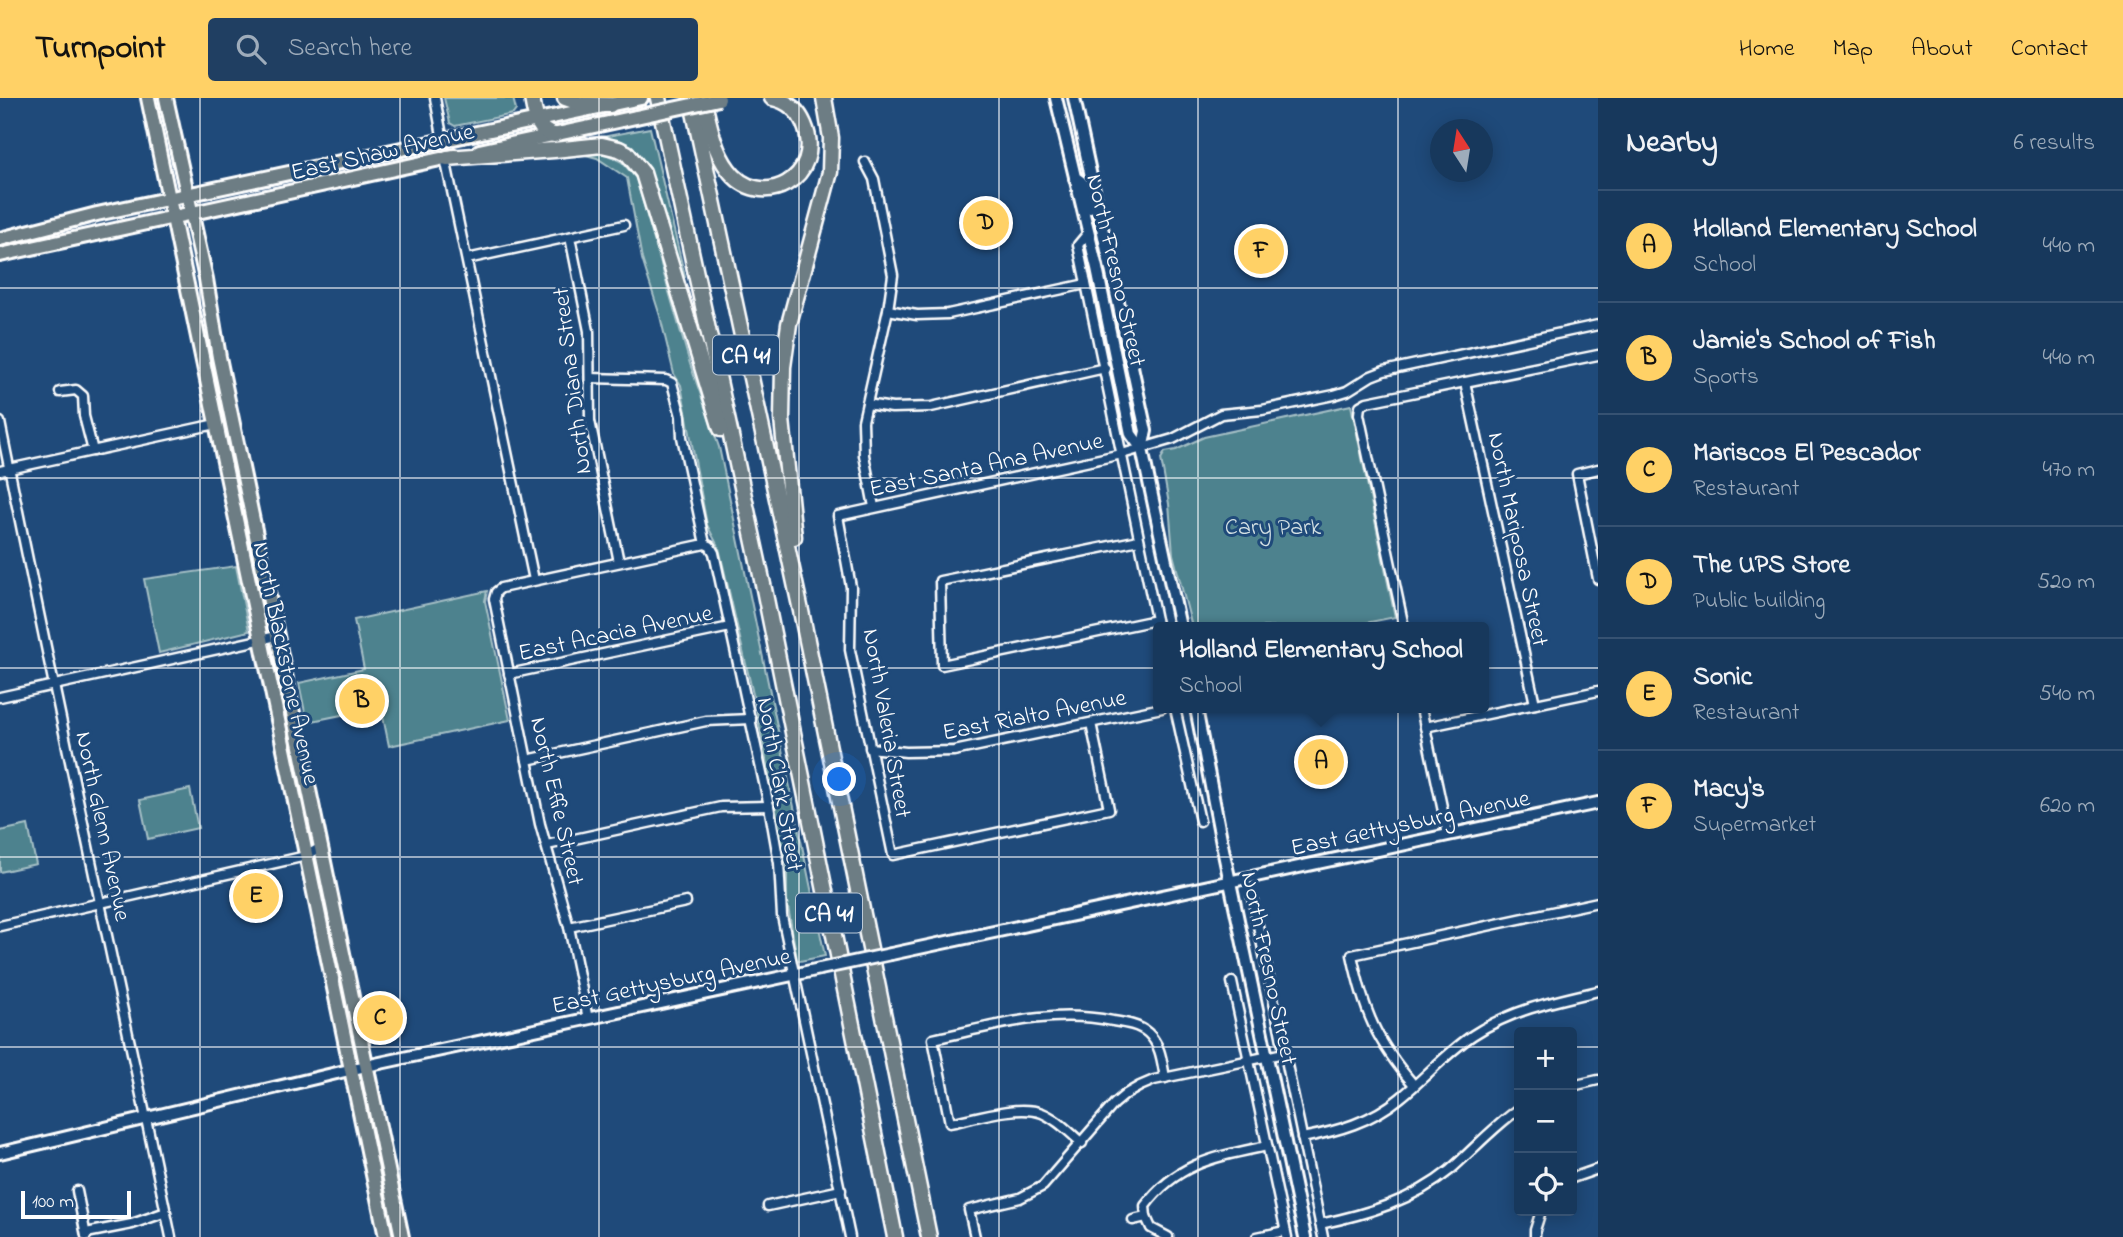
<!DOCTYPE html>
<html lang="en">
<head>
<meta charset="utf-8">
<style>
  body { margin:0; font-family:"Indie Flower",sans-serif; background:#203f62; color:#f1f3f6 }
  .controls { position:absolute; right:21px; bottom:21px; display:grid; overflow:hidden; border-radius:7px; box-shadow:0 4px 18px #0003 }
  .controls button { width:63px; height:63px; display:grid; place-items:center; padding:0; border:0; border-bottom:2px solid #365272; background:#17385c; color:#f1f3f6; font:35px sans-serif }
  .compass { position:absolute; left:1430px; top:21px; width:63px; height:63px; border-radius:50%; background:#17385c; box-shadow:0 4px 18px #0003; rotate:348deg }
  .scale { position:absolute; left:21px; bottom:18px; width:110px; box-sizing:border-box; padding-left:7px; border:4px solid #fff; border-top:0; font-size:19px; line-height:24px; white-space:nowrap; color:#fff; -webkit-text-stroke:5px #1f4a7a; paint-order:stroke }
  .you { position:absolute; left:840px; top:682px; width:24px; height:24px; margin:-18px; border:5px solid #fff; border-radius:50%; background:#1a73e8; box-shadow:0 0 0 10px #1a73e833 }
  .badge { display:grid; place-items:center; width:46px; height:46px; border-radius:50%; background:#ffd166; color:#111; font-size:23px; font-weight:700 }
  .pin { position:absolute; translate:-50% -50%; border:4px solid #fff; box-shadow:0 2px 7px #0006 }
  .popup { position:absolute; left:1153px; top:524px; width:336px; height:91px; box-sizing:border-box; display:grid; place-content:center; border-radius:7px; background:#17385c; filter:drop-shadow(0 2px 5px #0005); font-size:23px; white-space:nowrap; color:#9eacbb }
  .popup b { font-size:26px; color:#f1f3f6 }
  .popup::after { content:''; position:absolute; left:50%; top:100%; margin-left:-14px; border:14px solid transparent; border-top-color:#17385c }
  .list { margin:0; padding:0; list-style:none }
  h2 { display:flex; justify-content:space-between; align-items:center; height:91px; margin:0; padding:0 28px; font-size:30px }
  h2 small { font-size:23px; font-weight:400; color:#9eacbb }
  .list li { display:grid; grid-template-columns:46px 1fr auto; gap:21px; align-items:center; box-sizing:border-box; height:112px; padding:0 28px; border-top:2px solid #365272 }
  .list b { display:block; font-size:26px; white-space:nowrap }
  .list p { margin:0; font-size:23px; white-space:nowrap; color:#9eacbb }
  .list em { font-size:23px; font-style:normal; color:#9eacbb }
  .icon { flex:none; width:38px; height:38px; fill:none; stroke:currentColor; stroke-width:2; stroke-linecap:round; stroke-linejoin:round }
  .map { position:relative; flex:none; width:1598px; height:1139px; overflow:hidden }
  header { display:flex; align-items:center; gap:42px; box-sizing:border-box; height:98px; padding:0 35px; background:#ffd166; color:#111 }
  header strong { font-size:33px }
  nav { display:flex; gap:38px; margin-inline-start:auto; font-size:24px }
  .search { width:490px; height:63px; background:#203f62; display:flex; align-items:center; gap:18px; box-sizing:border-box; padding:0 24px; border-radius:7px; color:#9eacbb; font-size:26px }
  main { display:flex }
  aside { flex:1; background:#17385c }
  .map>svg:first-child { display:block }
</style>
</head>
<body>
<header>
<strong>Turnpoint</strong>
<div class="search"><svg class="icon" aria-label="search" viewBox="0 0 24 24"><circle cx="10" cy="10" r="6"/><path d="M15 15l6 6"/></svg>Search here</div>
<nav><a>Home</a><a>Map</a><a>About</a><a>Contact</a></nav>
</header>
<main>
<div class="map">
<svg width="1598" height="1139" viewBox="0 0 1598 1139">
  <rect width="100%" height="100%" fill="#1f4a7a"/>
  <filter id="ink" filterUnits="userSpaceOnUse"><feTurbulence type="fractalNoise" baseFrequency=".0143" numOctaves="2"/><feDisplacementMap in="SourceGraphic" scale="14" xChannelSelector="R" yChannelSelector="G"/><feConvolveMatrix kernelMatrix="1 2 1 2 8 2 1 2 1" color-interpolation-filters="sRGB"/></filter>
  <g filter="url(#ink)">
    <g fill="#4e828e" stroke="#a6c0c6" stroke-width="2">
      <polygon points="444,0 513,0 516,12 513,16 455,28 450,25"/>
      <path d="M650 30 685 179 680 180 649 74C638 52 623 41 597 40Z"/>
      <polygon points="604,55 622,64 636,80 690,266 719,349 825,858 800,863 797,861 787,803 787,769 755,605 719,450 707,427 681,287 674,276 660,218 642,161 627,80 597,60 582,56"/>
      <polygon points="1351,307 1395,519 1346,529 1192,529 1173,456 1169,406 1161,361 1165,354 1176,352 1204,339"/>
      <polygon points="236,468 249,533 159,555 144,481"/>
      <polygon points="487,493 485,503 510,622 389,648 381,609 307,624 299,585 364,571 354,522"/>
      <polygon points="190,691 198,730 148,741 140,702"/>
      <polygon points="28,727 36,766 0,774 0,733"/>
    </g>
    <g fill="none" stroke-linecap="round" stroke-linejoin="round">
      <g stroke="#fff" stroke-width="13">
        <g id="street">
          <polyline points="435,0 443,43"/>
          <polyline points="445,60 534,482"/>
          <polyline points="865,64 874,81 893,177 888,212 863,323 864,357 874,409"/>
          <polyline points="1088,135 1078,147 1158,531"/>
          <polyline points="570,139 589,233 590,323 619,464"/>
          <polyline points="467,161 624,127"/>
          <polyline points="888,212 917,217 948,216 1086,186"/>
          <polyline points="590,280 666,282 672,285 681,318 682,339 705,446"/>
          <polyline points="1465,284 1535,606"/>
          <polyline points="60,294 76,292 83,298 84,318 93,353"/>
          <polyline points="867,306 892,310 931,309 1105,270"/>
          <path d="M0 324C54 596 114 867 171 1139"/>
          <polyline points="1598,371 1577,376 1598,481"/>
          <polyline points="0,373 216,326"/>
          <polyline points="1139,442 940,483 942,567 1156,522"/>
          <polyline points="1404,529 1359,316 1360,308 1367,304 1598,257"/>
          <polyline points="509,576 730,529"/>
          <polyline points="0,599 277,538"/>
          <polyline points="1175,610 1200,723"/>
          <polyline points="1421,610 1448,737"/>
          <polyline points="1091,625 1109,711 893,757 850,552 851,489 838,418 1122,356 1173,341 1221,316 1262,312 1334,297 1347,293 1371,278 1384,273 1598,227"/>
          <polyline points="1425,629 1598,593"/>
          <polyline points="870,650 906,654 954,653 1162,610"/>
          <polyline points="527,662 706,623 751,621"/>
          <polyline points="547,747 721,709 769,708"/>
          <polyline points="1252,799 1323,1139"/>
          <polyline points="0,828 306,758 321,749"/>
          <polyline points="569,829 686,804"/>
          <polyline points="1232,884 1287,1139"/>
          <polyline points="588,921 569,829 540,726 494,501 496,494 501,490 705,446 710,448 714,455 769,708 779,765 782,818 850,1139"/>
          <path d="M1414 987C1376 943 1364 914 1352 857L1598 804"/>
          <polyline points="1572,988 1598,982"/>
          <path d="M1302 1040C1338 1033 1371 1024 1400 1000 1425 980 1446 955 1473 937 1511 912 1554 903 1598 893"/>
          <path d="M1082 1045C1069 1034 1057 1021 1042 1015 1018 1006 975 1020 950 1025L933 941C995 928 1049 910 1113 923 1126 925 1139 927 1148 935 1161 947 1162 964 1165 980"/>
          <polyline points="1572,1080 1598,1071"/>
          <polyline points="77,1093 86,1138"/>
          <polyline points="768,1108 841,1092"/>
          <polyline points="1146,1119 1151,1130 1168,1139"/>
          <path d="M1133 1122 1146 1119 1145 1108C1178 1064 1216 1059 1267 1048"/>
          <path d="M1320 1126C1367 1116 1412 1103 1450 1072 1473 1052 1494 1028 1519 1011"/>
          <polyline points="86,1135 132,1126 166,1114"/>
          <polyline points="975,1139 969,1112 1020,1100 1043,1088 1114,1006 1126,996 1140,988 1154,982 1284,955"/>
          <polyline points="1257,1139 1285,1133"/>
          <polyline points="1535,1139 1535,1132 1541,1113"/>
        </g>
      </g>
      <g stroke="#fff" stroke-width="16">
        <g id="secondary">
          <polyline points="1056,0 1097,170 1131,336 1142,351"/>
          <polyline points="1074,0 1146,333 1142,351 1180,529"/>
          <path d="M1075 80C1087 84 1087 99 1090 110"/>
          <polyline points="1196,610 1223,751 1305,1139"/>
          <polyline points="891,856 1598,705"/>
          <polyline points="0,1055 366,968 820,871"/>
        </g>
      </g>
      <g stroke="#fff" stroke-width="18">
        <g id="primary">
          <polyline points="148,0 386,1139"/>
          <polyline points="166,0 206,181 219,259 402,1139"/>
          <polyline points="479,53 636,19"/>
          <polyline points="0,141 97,116 641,0"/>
          <polyline points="0,157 454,58"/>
        </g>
      </g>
      <g stroke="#fff" stroke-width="19">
        <g id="highway">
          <path d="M532 0C535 16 536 33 554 37"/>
          <polyline points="565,0 582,6 610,7"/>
          <polyline points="658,0 764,491 895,1139"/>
          <polyline points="691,0 801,513 929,1139"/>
          <path d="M703 0C709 24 713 51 728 71 760 116 827 79 804 26 798 12 787 3 772 0"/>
          <polyline points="447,60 554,52 602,47 619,51 627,55 643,75 721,331"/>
          <polyline points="794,439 782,321 783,269 789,226 830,74 831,40 824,0"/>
        </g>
      </g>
      <use href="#street" stroke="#1f4a7a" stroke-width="8"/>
      <use href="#secondary" stroke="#1f4a7a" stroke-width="10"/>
      <use href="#primary" stroke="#6d7d84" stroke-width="12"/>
      <use href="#highway" stroke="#6d7d84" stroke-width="14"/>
      <g stroke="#fff" stroke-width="16" stroke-linecap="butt">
        <polyline id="secondary-bridge" points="820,871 891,856"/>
      </g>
      <g stroke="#fff" stroke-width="18" stroke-linecap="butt">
        <polyline id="primary-bridge" points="636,19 719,1"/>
      </g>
      <use href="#secondary-bridge" stroke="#1f4a7a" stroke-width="10"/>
      <use href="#primary-bridge" stroke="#6d7d84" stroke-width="12"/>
    </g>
  </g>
  <path fill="none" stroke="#fff" stroke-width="2" stroke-opacity="0.55" d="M200 0V1139M400 0V1139M599 0V1139M799 0V1139M999 0V1139M1198 0V1139M1398 0V1139M0 190H1598M0 380H1598M0 570H1598M0 759H1598M0 949H1519M1572 949H1598"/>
  <g text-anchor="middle" stroke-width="6" stroke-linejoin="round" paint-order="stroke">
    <g fill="#1f4a7a" stroke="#bcc9d7" stroke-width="2">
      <rect x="713" y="237.5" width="66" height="39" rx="5"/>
      <rect x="796" y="795.5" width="66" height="39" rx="5"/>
    </g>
    <g font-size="23" font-weight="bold" fill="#fff">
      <text x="746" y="265">CA 41</text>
      <text x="829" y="823">CA 41</text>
    </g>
    <g font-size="24" fill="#fff" stroke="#1f4a7a">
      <text transform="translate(382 53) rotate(-13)" y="8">East Shaw Avenue</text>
      <text transform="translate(1117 172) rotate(77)" y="8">North Fresno Street</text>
      <text transform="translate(571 283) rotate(-97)" y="8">North Diana Street</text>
      <text transform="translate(986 366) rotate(-12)" y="8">East Santa Ana Avenue</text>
      <text transform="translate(1519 441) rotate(78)" y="8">North Mariposa Street</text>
      <text transform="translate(615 534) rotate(-12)" y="8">East Acacia Avenue</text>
      <text transform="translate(287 565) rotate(78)" y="8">North Blackstone Avenue</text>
      <text transform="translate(1034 616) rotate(-11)" y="8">East Rialto Avenue</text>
      <text transform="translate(888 625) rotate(80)" y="8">North Valeria Street</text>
      <text transform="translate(781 686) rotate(80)" y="8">North Clark Street</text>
      <text transform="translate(558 703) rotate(77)" y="8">North Effie Street</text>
      <text transform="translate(1410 724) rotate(-12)" y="8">East Gettysburg Avenue</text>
      <text transform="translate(104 728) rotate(78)" y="8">North Glenn Avenue</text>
      <text transform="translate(1270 870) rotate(78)" y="8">North Fresno Street</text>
      <text transform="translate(671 882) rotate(-12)" y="8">East Gettysburg Avenue</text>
    </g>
    <g font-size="24" fill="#d3e0e3" stroke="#1f4a7a">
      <text x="1273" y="436">Cary Park</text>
    </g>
  </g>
</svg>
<div class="controls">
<button>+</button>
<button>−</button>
<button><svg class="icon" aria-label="locate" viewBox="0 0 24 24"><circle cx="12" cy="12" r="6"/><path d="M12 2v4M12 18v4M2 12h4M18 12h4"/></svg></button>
</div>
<svg class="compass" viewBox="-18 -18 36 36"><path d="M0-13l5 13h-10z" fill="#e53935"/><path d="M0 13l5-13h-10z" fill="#9eacbb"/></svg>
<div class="scale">100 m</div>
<div class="you"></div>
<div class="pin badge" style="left:1321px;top:664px">A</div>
<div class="popup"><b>Holland Elementary School</b>School</div>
<div class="pin badge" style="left:362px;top:603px">B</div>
<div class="pin badge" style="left:380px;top:920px">C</div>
<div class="pin badge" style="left:986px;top:125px">D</div>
<div class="pin badge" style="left:256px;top:798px">E</div>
<div class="pin badge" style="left:1261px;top:153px">F</div>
</div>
<aside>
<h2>Nearby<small>6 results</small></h2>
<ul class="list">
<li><span class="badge">A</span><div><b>Holland Elementary School</b><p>School</p></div><em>440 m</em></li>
<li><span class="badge">B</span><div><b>Jamie's School of Fish</b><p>Sports</p></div><em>440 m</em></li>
<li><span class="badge">C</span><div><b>Mariscos El Pescador</b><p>Restaurant</p></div><em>470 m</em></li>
<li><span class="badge">D</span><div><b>The UPS Store</b><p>Public building</p></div><em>520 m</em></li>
<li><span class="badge">E</span><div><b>Sonic</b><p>Restaurant</p></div><em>540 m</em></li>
<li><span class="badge">F</span><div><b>Macy's</b><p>Supermarket</p></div><em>620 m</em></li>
</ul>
</aside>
</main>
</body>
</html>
